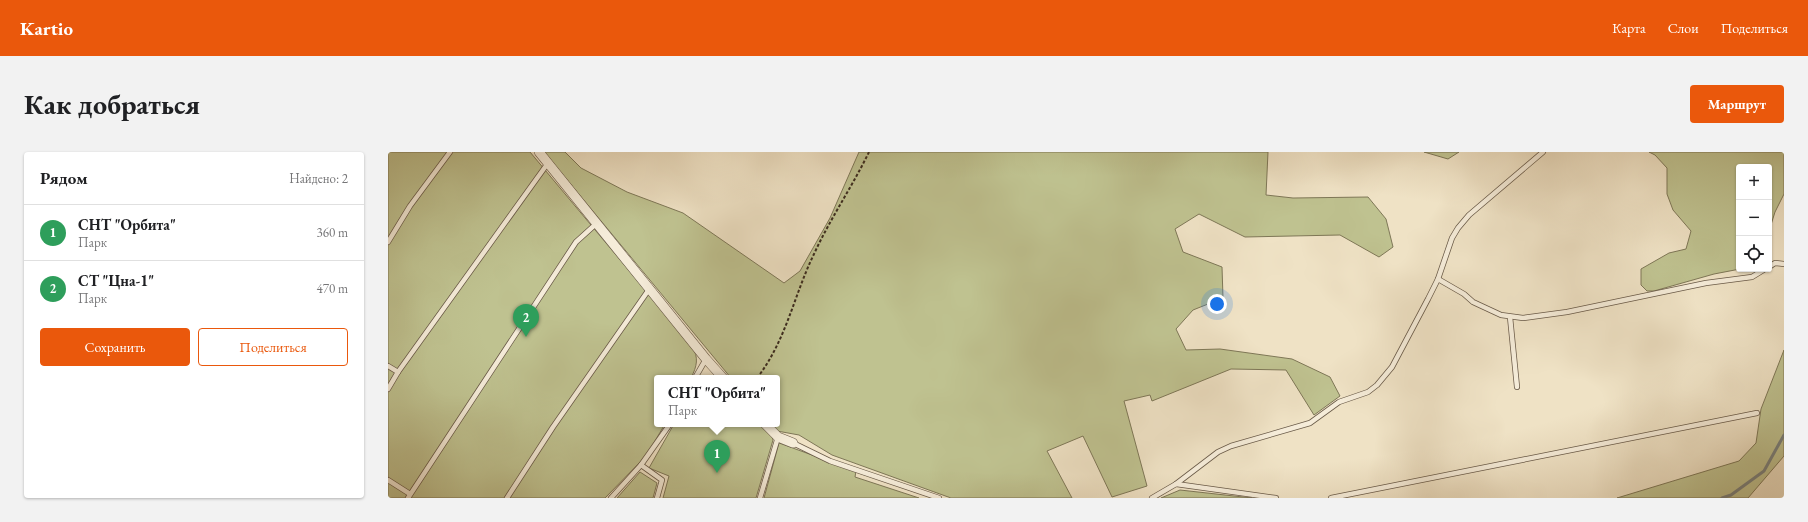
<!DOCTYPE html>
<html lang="ru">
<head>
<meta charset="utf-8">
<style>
  body { margin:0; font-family:"EB Garamond",serif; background:#f2f2f2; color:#202124 }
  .controls { position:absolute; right:12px; top:12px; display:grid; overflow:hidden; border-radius:4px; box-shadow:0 1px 3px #0004 }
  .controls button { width:36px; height:36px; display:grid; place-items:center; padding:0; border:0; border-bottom:1px solid #e0e0e0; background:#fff; color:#202124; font:20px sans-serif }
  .you { position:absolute; left:829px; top:152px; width:14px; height:14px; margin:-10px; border:3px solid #fff; border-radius:50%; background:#1a73e8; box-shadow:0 0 0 6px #1a73e833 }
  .badge { display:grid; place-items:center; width:26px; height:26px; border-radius:50%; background:#ea580c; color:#fff; font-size:13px; font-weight:700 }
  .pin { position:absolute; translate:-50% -33px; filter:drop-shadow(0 1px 2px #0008) }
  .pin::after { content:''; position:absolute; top:21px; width:14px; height:12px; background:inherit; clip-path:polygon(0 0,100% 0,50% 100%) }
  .popup { position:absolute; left:266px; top:223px; width:126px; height:52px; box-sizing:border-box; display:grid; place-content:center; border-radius:4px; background:#fff; filter:drop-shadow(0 1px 3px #0005); font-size:13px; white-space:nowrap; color:#757577 }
  .popup b { font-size:15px; color:#202124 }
  .popup::after { content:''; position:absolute; left:50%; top:100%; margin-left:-8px; border:8px solid transparent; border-top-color:#fff }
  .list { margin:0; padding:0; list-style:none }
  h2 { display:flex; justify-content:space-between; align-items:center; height:52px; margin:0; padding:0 16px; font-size:17px }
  h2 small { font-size:13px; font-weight:400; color:#757577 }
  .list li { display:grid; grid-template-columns:26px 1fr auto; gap:12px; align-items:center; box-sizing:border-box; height:56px; padding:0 16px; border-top:1px solid #e0e0e0 }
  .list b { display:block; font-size:15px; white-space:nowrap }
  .list p { margin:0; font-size:13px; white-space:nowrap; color:#757577 }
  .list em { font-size:13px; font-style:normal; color:#757577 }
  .actions { display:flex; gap:8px; padding:12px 16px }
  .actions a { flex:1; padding:9px 0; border:1px solid #ea580c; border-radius:4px; text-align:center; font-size:14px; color:#ea580c }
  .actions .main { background:#ea580c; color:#fff }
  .icon { flex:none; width:22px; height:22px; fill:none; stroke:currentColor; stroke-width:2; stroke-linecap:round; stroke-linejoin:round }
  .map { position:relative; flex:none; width:1396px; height:346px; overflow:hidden; border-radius:4px }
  header { display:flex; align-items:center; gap:24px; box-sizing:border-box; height:56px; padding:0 20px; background:#ea580c; color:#fff }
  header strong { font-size:19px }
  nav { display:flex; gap:22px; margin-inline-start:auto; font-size:14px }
  .intro { display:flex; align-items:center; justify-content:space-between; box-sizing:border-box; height:96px; padding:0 24px }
  h1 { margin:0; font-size:28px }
  .button { padding:10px 18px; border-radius:4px; background:#ea580c; color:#fff; font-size:14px; font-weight:700 }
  main { display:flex; gap:24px; padding:0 24px }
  aside { flex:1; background:#fff; border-radius:4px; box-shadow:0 1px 3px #0004 }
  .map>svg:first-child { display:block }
</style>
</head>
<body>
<header>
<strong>Kartio</strong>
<nav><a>Карта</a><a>Слои</a><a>Поделиться</a></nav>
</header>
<div class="intro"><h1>Как добраться</h1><a class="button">Маршрут</a></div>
<main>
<aside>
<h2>Рядом<small>Найдено: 2</small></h2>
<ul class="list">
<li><span class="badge" style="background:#2e9e5b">1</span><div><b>CНТ &quot;Орбита&quot;</b><p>Парк</p></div><em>360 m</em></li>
<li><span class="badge" style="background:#2e9e5b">2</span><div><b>СТ &quot;Цна-1&quot;</b><p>Парк</p></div><em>470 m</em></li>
</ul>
<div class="actions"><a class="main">Сохранить</a><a>Поделиться</a></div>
</aside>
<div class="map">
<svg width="1396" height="346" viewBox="0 0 1396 346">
  <rect width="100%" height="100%" fill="#efe2c5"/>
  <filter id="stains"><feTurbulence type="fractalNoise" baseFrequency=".005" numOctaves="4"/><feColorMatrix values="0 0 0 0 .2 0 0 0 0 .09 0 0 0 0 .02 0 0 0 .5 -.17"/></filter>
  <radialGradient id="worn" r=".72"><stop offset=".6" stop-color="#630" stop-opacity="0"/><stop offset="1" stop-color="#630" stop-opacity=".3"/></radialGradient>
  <g fill="#bfc290" stroke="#7e7757">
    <path d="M0 0H142L304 194C311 206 309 214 303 226H269V272H277L258 304 217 346H0Z"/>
    <polygon points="156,0 177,0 193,16 239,40 295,61 396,131 412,119 442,66 471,0 880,0 878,43 905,46 980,45 998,67 1005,95 991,105 952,83 857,85 811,62 787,77 795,100 834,115 835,146 805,158 788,177 798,198 832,197 904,207 942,225 952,244 926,263 898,218 843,217 764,249 762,243 736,249 759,334 724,345 695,284 659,299 684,346 563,346 444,303 411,283 389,279 383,272 389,272 389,226 343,226"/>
    <polygon points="1036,0 1071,0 1060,7"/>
    <polygon points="1261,0 1396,0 1396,42 1387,60 1381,79 1381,15 1351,15 1352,117 1326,122 1266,139 1259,139 1253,133 1253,117 1281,101 1298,97 1303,79 1285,58 1279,42 1279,16 1267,3"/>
    <polygon points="1396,198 1396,304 1360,346 1229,346 1351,309 1368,291 1373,257"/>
    <polygon points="286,272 373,272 384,285 385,288 368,346 275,346 281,324 261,316"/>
    <polygon points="391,291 468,319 467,325 531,346 376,346"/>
    <polygon points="252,320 269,331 265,346 229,346"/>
    <polygon points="792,338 864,346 773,346"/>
  </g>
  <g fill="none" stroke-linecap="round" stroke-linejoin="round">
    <polyline stroke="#78817f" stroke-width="3" points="1334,346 1343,343 1376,319 1396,283"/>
    <g stroke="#695a48" stroke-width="6">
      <g id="service">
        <polyline points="0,90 22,54 62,0"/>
        <polyline points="1381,115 1387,111 1396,112"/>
        <polyline points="1050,127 1076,142 1085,150 1113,163 1135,166 1179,160 1318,131 1364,125 1377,117"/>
        <polyline points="1122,165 1129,235"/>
        <polyline points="0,214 10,220"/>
        <polyline points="307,226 318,207"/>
        <polyline points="0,237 10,220 160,11"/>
        <polyline points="405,291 442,309 551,346"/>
        <polyline points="253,313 274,328 269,346"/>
        <polyline points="0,328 22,342"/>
        <polyline points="788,332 888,346"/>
        <polyline points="20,346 188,90 209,71"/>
        <polyline points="119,346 165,275 262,136"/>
        <polyline points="223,346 253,313 282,272"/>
        <polyline points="372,346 390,285"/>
        <polyline points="764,346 788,332 830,300 843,294 922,271 951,250 980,240 989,233 1004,215 1040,147 1050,127 1064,86 1070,76 1081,63 1155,0"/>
        <polyline points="943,346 1369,261"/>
      </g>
    </g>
    <g stroke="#695a48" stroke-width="10">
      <g id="minor">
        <polyline points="151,0 318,207 335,226"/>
        <polyline points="377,272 390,285 405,291"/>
      </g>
    </g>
    <path stroke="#3c2c1e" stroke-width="2" stroke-dasharray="3 2" stroke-linecap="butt" d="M369 226C398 189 406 143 426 102 442 67 464 35 481 0"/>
    <use href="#service" stroke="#f5ecd9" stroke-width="4.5"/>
    <use href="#minor" stroke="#f5ecd9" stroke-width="9"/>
  </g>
  <rect width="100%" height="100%" filter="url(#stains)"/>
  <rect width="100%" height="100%" fill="url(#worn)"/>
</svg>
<div class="controls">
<button>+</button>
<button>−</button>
<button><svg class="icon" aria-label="locate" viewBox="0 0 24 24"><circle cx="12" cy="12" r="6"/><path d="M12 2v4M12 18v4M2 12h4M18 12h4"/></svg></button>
</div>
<div class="you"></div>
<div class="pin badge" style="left:329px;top:321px;background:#2e9e5b">1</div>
<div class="popup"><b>CНТ &quot;Орбита&quot;</b>Парк</div>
<div class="pin badge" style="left:138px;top:185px;background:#2e9e5b">2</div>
</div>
</main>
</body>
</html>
